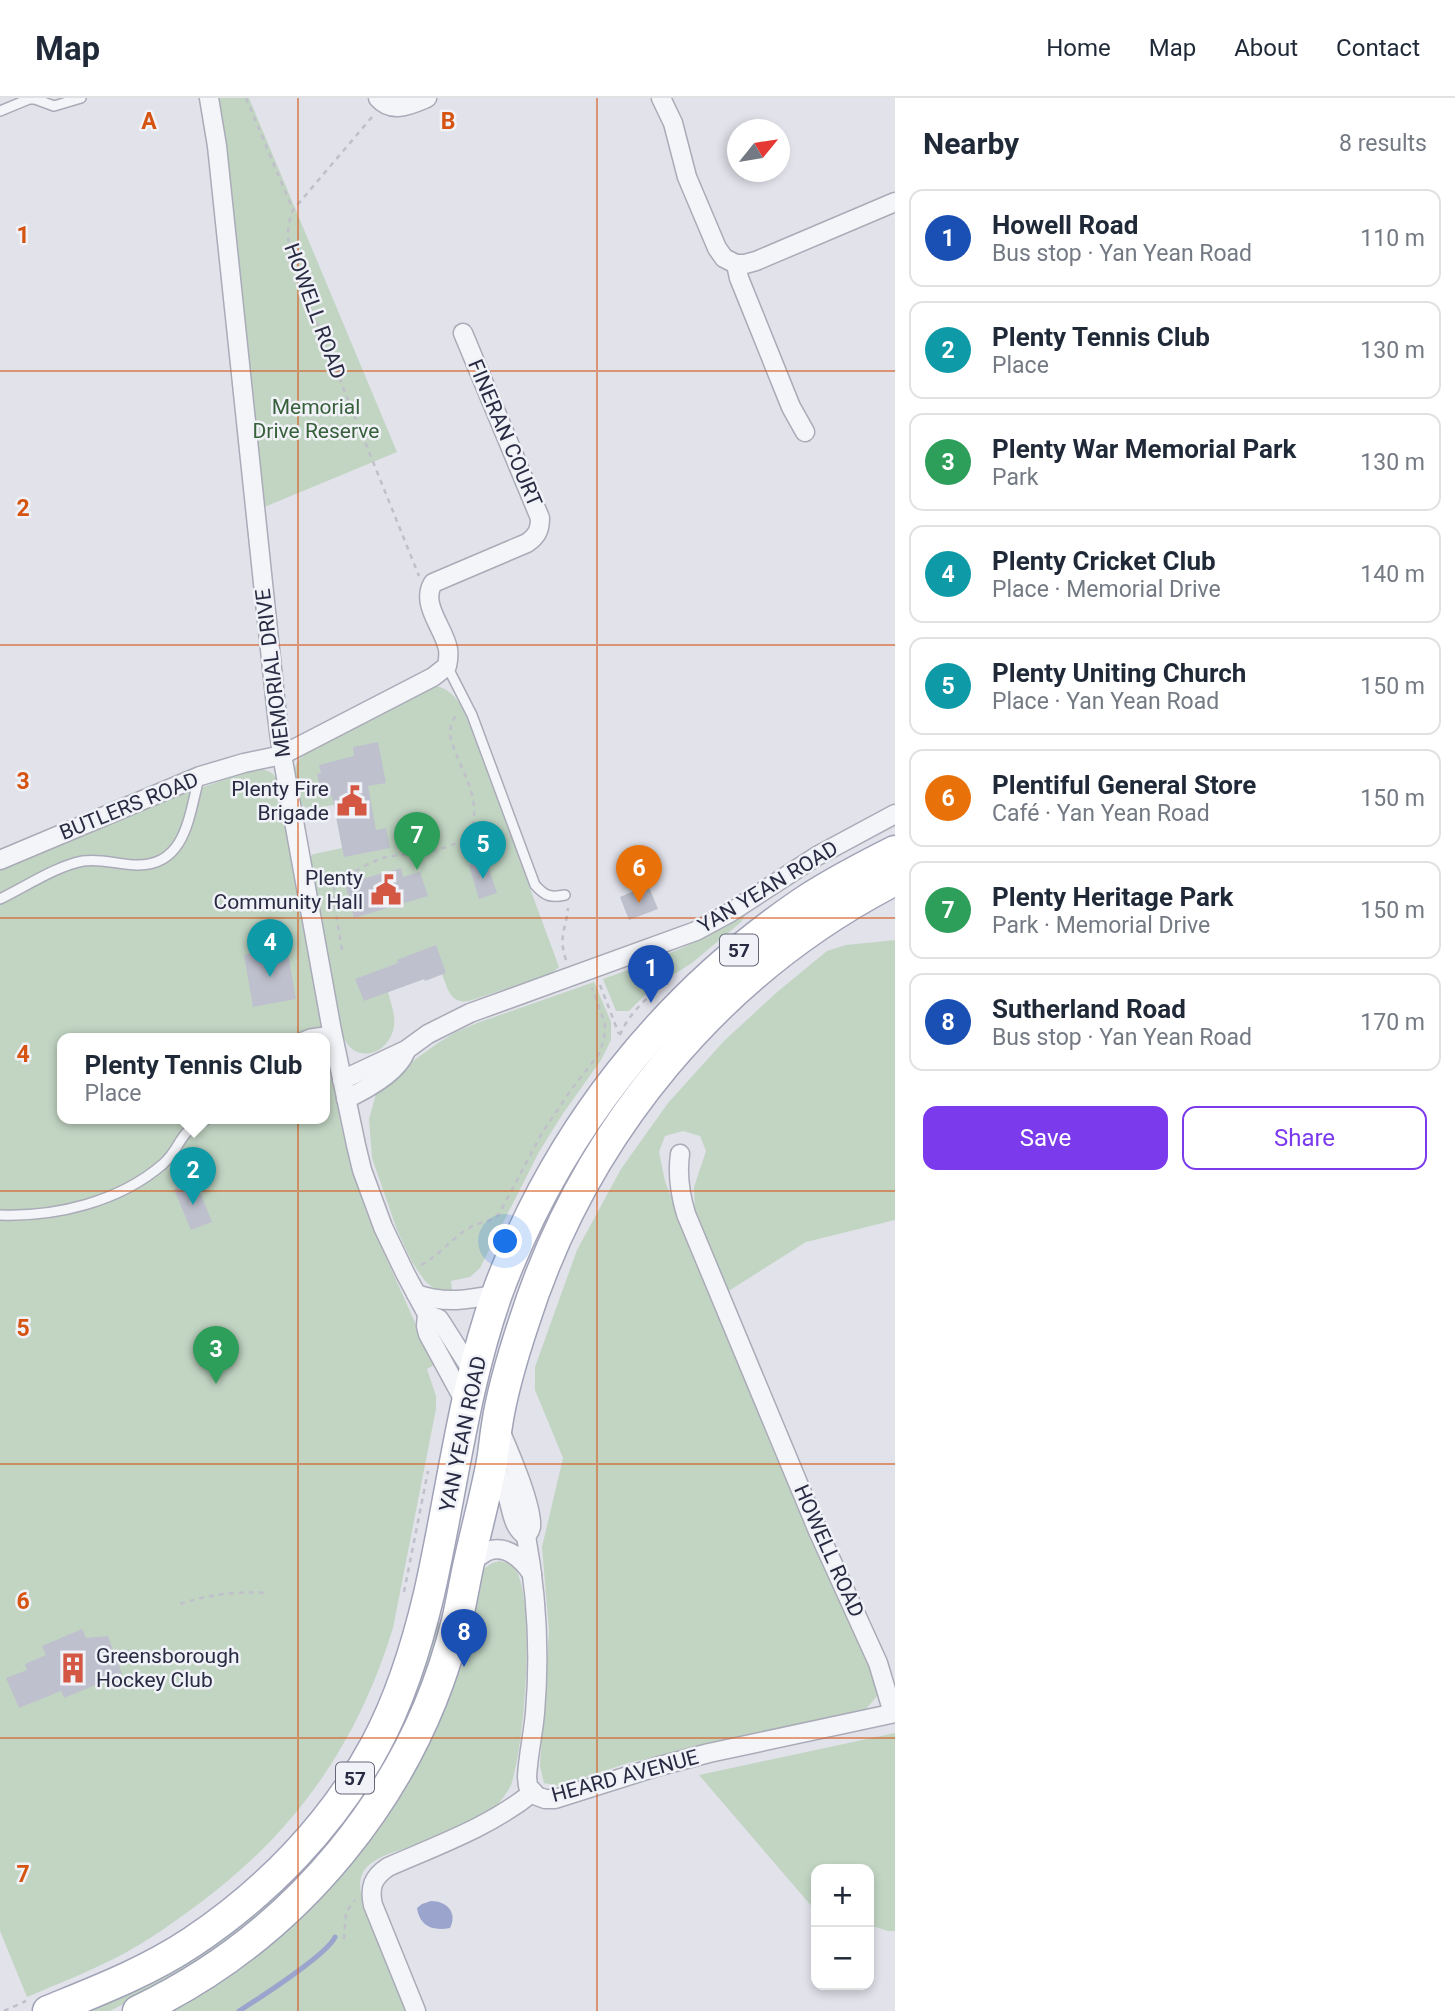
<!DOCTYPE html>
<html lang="en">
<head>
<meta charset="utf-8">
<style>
  body { margin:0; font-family:Roboto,sans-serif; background:#f6f6f7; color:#1f2937 }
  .controls { position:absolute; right:21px; bottom:21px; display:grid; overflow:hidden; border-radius:14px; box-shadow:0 4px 10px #0003 }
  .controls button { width:63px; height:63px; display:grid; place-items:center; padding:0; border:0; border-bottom:2px solid #e0e1e3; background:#fff; color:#1f2937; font:35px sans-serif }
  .compass { position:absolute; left:727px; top:21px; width:63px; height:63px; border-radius:50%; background:#fff; box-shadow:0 4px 10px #0003; rotate:60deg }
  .you { position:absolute; left:506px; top:1144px; width:24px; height:24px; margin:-18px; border:5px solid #fff; border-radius:50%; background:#1a73e8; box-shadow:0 0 0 10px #1a73e833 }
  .badge { display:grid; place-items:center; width:46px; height:46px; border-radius:50%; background:#7c3aed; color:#fff; font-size:23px; font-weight:700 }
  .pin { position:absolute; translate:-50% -58px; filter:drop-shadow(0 2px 4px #0008) }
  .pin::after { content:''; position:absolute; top:37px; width:24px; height:21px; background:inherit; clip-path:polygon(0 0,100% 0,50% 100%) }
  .popup { position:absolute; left:57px; top:935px; width:273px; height:91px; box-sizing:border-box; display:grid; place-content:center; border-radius:14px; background:#fff; filter:drop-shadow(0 2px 5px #0005); font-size:23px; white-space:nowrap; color:#747a83 }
  .popup b { font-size:26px; color:#1f2937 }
  .popup::after { content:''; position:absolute; left:50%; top:100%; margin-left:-14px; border:14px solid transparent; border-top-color:#fff }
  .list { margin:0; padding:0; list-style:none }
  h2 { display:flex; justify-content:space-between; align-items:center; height:91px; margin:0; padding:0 28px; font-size:30px }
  h2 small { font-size:23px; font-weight:400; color:#747a83 }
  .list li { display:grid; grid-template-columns:46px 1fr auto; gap:21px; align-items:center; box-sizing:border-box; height:98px; margin:0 14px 14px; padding:0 14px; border:2px solid #e0e1e3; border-radius:14px }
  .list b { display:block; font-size:26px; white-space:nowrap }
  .list p { margin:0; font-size:23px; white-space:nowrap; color:#747a83 }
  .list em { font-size:23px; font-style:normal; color:#747a83 }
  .actions { display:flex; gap:14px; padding:21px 28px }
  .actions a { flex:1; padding:16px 0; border:2px solid #7c3aed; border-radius:14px; text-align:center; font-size:24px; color:#7c3aed }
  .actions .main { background:#7c3aed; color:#fff }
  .map { position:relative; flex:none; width:895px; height:1913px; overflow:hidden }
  header { display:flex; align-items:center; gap:42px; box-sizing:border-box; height:98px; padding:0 35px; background:#fff; border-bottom:2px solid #e0e1e3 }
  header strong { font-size:33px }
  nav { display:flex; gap:38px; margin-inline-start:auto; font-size:24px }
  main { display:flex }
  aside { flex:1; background:#fff }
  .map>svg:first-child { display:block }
</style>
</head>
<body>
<header>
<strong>Map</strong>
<nav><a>Home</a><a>Map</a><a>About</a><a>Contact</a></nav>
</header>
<main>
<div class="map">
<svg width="895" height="1913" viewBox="0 0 895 1913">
  <rect width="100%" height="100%" fill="#e1e2ea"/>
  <g fill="#c2d5c3" fill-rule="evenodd">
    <polygon points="217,0 249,0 397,354 262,410"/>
    <path d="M436 588C455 592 462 609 469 625L559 869 552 875 469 903C450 906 448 891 442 876L424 881 388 894C391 907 397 919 393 933 385 959 353 965 343 938L309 765 310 758 314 756 342 750 334 707C322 708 307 715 299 704 296 684 287 666 308 654Z"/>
    <path d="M256 671C267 670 275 675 280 686L343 1037 351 1066 367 1117 434 1267 427 1271 436 1298V1311L393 1530C357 1647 295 1735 196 1808 173 1825 150 1841 125 1855 93 1872 60 1885 27 1899L0 1833V770L165 702ZM62 941H324V1021H62Z"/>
    <path d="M746 816 741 824 692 865 652 890 629 913H616L603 881C653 863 702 844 746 816Z"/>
    <polygon points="895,842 895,1122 806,1144 727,1194 695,1119 694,1089 706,1053 700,1038 683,1033 665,1038 659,1054 665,1083 686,1139 870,1568 877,1598 865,1612 628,1665 559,1688 544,1685 540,1668 549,1533 542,1449 563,1360 535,1292 535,1269 577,1152 621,1071 668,1005 724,943 776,895 827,853 846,847"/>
    <polygon points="594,884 611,924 611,942 601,962 562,1017 539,1054 480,1170 470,1179 451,1183 452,1193 440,1192 432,1189 425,1183 412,1164 397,1132 372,1060 369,1021 376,996 384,985 395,976 438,945 456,934 477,925"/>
    <path d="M499 1463 512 1466C538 1492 524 1652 511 1687 507 1695 501 1703 495 1709 475 1729 430 1741 403 1751 391 1755 378 1759 369 1767 360 1774 359 1786 361 1796L409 1913H166L266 1849 284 1834 330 1788 358 1755 410 1677 442 1615 438 1613C449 1594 461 1576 466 1554 474 1524 461 1473 499 1463Z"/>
    <polygon points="438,1525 446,1526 391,1665 297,1789 201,1863 153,1891 110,1913 81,1913 234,1830 421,1564"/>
    <polygon points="895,1635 895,1833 888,1833 869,1827 869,1771 816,1771 816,1811 814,1811 699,1677"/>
  </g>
  <path fill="#9ba4cc" d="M431 1803C446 1803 458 1814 450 1830 433 1833 420 1829 417 1810L422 1806Z"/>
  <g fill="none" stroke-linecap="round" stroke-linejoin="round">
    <path stroke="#9ba4cc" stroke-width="5" d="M239 1913C258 1901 328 1856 335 1839"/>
  </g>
  <g fill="#bec0cd">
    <polygon points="378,644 386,685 368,688 376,732 386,730 390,750 344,759 332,698 322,700 317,676 321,675 319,667 354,658 353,649"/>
    <polygon points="486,762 497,795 479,801 469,767"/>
    <polygon points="401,770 403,779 420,774 428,798 354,820 345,786"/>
    <polygon points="648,787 658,811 629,822 620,799"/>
    <polygon points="282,822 296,901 253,909 244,857 260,854 255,826"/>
    <polygon points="436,847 446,875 425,883 424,881 364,903 355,881 398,865 397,862"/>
    <polygon points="195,1082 212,1124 191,1132 174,1091"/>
    <polygon points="82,1531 86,1540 108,1538 122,1576 64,1600 61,1593 19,1610 6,1580 27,1572 25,1566 46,1557 42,1548"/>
  </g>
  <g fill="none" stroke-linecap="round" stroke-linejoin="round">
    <g stroke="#aaabb8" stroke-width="12">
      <g id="lane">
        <polyline points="0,13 29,1 35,1 54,8 81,0"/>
        <path d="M447 568 472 617 535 787C545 798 550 800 565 797"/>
        <path d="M0 801C25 789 56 768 83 763 101 760 119 767 137 767 186 768 189 717 199 680"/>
        <polyline points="298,941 310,936 332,933"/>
        <path d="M0 1117C56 1119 119 1104 163 1066 183 1048 176 1035 207 1021"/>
      </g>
    </g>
    <g stroke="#aaabb8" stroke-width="21">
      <g id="street">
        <polyline points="209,0 217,48 277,618 282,657 332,933 356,1047 362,1072 383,1129 405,1175 427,1216 426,1228 428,1236 466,1306"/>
        <path d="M378 0C392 16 410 7 427 0"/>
        <polyline points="661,0 673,25 687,79 717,150 724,160 736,166 745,166 756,163 895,104"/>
        <polyline points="736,166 739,180 791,309 805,334"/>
        <path d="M0 762 200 678 244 665 282 657 433 579 447 568C448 563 449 557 448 551 444 530 420 506 433 485L527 445C537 438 540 432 540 420L463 235"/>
        <polyline points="342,982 406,952 428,936 470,915 696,833 731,814 817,758 895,716"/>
        <path d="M346 1001C365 992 396 976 405 955"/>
        <path d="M680 1056C677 1077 680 1096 686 1116L818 1433 878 1565 893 1615"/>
        <path d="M416 1196C445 1206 468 1202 497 1196"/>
        <polyline points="427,1216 439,1221 443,1227 474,1276"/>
        <path d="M499 1330C508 1351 533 1408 531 1429 530 1434 529 1434 526 1438"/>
        <path d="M493 1364C498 1375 503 1385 507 1397 512 1411 512 1429 526 1438 537 1497 540 1556 535 1615 533 1637 528 1658 527 1679L528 1688 537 1698 545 1701H555L656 1669 709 1655 895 1615"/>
        <path d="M469 1466C475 1462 481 1456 488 1453 507 1446 523 1462 532 1476"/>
        <path d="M416 1913 373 1807C369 1789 373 1779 388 1769 438 1747 490 1729 533 1694"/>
      </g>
    </g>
    <g stroke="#a0a2b7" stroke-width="33">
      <g id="primary">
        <path d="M48 1913C97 1893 147 1874 192 1844 267 1794 333 1726 376 1646 401 1599 417 1547 429 1496 452 1395 463 1290 498 1193 557 1034 663 900 802 805 832 785 863 769 895 753"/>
        <path d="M138 1913C296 1838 415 1694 457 1523 462 1502 465 1481 470 1460 477 1428 486 1396 492 1363 494 1351 495 1339 497 1327 502 1293 513 1257 524 1224 584 1035 718 873 895 782"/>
      </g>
    </g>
    <g stroke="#bfc0c9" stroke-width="2.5" stroke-dasharray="5 5" stroke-linecap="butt">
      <polyline points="246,0 293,112"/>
      <path d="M372 19 293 112C285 131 288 146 293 165L419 478"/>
      <path d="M342 852 333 797 335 788C346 777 373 762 387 759 419 752 479 758 474 709 472 683 455 661 450 637L451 627 457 615"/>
      <path d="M566 862C558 838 566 832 568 810"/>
      <polyline points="600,887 619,936"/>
      <path d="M620 937C627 918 651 893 669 885"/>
      <path d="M421 1167C440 1157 452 1140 469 1130 479 1124 491 1124 499 1116L542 1035 571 992 599 956 604 942 605 926 592 890"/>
      <polyline points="404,1494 428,1373"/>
      <path d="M180 1506C210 1496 237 1493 269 1495"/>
      <polyline points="344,1841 346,1814 355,1802"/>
      <polyline points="4,1913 26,1903"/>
    </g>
    <use href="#lane" stroke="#f4f5f8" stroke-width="9"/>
    <use href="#street" stroke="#f4f5f8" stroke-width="18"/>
    <use href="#primary" stroke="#fff" stroke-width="30"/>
  </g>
  <path fill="none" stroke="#d55412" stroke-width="2" stroke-opacity="0.55" d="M298 0V1913M597 0V1913M0 273H895M0 547H895M0 820H895M0 1093H895M0 1366H895M0 1640H895"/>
  <defs>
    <g id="civic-bare" transform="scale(2.415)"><path d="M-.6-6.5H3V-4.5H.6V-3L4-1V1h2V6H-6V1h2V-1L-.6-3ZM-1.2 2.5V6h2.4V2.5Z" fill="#d35743" stroke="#f1f2f8" stroke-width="2.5" paint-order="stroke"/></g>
    <g id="building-bare" transform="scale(2.415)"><path d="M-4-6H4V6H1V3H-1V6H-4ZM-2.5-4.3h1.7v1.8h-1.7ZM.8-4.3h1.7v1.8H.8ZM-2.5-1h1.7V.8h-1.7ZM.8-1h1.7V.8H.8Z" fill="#d35743" stroke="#f1f2f8" stroke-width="2.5" paint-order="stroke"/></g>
  </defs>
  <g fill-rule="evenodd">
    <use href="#civic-bare" x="352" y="703"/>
    <use href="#civic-bare" x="386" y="792"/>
    <use href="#building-bare" x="73" y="1570"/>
  </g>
  <g text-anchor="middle" stroke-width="5" stroke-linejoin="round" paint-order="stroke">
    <g fill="#f1f2f8" stroke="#656779" stroke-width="2">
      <rect x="720" y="836.5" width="38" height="31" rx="5"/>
      <rect x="336" y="1664.5" width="38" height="31" rx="5"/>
    </g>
    <g font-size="19" font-weight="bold" fill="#292b43">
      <text x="739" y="859">57</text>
      <text x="355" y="1687">57</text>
    </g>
    <g font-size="21" fill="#292b43" stroke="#f1f2f8">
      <text transform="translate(315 213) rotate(70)" y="7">HOWELL ROAD</text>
      <text transform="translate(505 335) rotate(67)" y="7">FINERAN COURT</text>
      <text transform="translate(273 575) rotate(-97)" y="7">MEMORIAL DRIVE</text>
      <text transform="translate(129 708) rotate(-22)" y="7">BUTLERS ROAD</text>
      <text transform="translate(768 789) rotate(-31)" y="7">YAN YEAN ROAD</text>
      <text transform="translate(463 1336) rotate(-78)" y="7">YAN YEAN ROAD</text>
      <text transform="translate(829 1453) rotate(66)" y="7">HOWELL ROAD</text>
      <text transform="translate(625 1678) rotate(-15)" y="7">HEARD AVENUE</text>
    </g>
    <g font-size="21" fill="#365f3a" stroke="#f1f2f8">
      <text x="316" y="316">Memorial<tspan x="316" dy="24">Drive Reserve</tspan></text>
    </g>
    <g font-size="21" fill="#292b43" stroke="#f1f2f8" text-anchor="end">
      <text x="329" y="698">Plenty Fire<tspan x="329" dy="24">Brigade</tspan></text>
      <text x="363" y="787">Plenty<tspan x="363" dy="24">Community Hall</tspan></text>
      <text x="96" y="1565" text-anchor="start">Greensborough<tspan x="96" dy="24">Hockey Club</tspan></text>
    </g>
  </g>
  <g font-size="23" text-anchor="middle" font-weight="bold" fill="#d55412" stroke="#f1f2f8" stroke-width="5" stroke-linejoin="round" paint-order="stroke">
    <text x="149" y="31">A</text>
    <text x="448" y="31">B</text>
    <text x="23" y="145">1</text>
    <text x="23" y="418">2</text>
    <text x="23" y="691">3</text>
    <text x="23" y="964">4</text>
    <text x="23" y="1238">5</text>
    <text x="23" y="1511">6</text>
    <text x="23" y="1784">7</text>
  </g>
</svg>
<div class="controls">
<button>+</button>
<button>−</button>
</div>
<svg class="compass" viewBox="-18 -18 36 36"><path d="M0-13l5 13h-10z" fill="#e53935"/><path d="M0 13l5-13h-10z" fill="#747a83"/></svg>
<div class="you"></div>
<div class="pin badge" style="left:651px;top:905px;background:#1a4fb4">1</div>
<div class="pin badge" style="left:193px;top:1107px;background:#0f9aa8">2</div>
<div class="popup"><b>Plenty Tennis Club</b>Place</div>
<div class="pin badge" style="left:216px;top:1286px;background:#2e9e5b">3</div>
<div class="pin badge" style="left:270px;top:879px;background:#0f9aa8">4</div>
<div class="pin badge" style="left:483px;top:781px;background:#0f9aa8">5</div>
<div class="pin badge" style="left:639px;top:805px;background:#e8710a">6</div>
<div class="pin badge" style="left:417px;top:772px;background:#2e9e5b">7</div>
<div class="pin badge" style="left:464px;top:1569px;background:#1a4fb4">8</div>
</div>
<aside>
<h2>Nearby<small>8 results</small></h2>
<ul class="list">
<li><span class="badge" style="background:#1a4fb4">1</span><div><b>Howell Road</b><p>Bus stop · Yan Yean Road</p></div><em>110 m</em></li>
<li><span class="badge" style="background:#0f9aa8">2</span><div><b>Plenty Tennis Club</b><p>Place</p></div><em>130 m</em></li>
<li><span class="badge" style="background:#2e9e5b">3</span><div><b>Plenty War Memorial Park</b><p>Park</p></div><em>130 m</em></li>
<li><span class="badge" style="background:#0f9aa8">4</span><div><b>Plenty Cricket Club</b><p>Place · Memorial Drive</p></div><em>140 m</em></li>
<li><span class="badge" style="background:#0f9aa8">5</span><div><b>Plenty Uniting Church</b><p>Place · Yan Yean Road</p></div><em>150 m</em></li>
<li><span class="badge" style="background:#e8710a">6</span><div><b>Plentiful General Store</b><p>Café · Yan Yean Road</p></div><em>150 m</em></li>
<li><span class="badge" style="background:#2e9e5b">7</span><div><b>Plenty Heritage Park</b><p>Park · Memorial Drive</p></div><em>150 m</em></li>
<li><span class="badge" style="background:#1a4fb4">8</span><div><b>Sutherland Road</b><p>Bus stop · Yan Yean Road</p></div><em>170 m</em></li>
</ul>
<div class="actions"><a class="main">Save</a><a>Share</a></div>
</aside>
</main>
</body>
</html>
